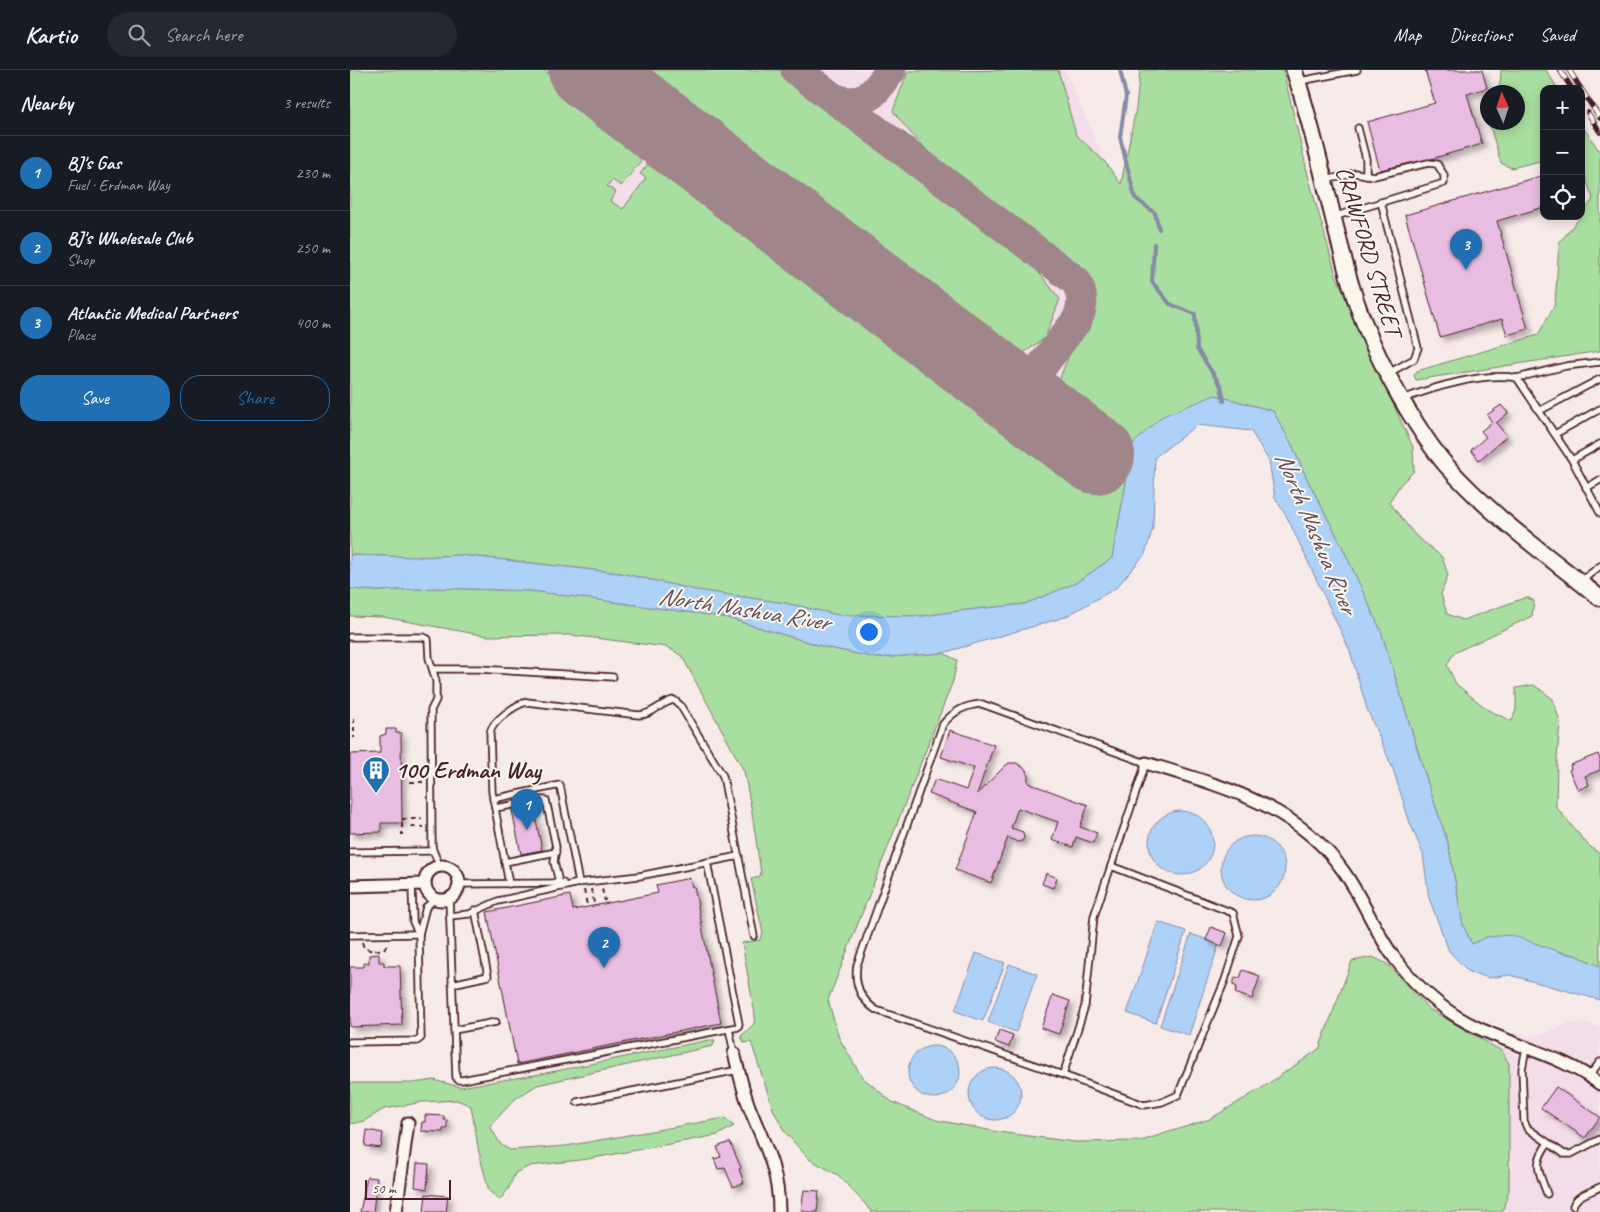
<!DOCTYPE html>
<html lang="en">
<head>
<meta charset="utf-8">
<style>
  body { margin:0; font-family:Caveat,sans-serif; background:#242831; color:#f1f3f6 }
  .controls { position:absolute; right:15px; top:15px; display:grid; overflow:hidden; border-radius:10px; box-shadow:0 2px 12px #0003 }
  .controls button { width:45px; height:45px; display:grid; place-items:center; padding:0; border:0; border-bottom:1px solid #363941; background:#171b24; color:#f1f3f6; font:25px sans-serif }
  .compass { position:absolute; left:1130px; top:15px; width:45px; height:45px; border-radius:50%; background:#171b24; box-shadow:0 2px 12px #0003; rotate:357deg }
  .scale { position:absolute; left:15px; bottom:12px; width:86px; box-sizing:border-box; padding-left:5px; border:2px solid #4a1f2b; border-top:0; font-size:14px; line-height:18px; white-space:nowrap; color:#4a1f2b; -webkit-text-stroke:4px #fbf7ec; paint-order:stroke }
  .you { position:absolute; left:518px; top:561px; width:18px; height:18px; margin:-12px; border:4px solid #fff; border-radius:50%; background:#1a73e8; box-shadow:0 0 0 8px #1a73e833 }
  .badge { display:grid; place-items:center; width:32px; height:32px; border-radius:50%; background:#1f6fb2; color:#fff; font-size:16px; font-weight:700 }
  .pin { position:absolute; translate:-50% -41px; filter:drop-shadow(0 1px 2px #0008) }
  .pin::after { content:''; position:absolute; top:26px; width:18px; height:15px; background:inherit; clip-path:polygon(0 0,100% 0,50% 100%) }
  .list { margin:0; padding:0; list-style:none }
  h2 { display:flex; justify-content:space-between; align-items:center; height:65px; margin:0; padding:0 20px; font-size:21px }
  h2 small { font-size:16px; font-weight:400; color:#9ea1a6 }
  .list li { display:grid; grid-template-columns:32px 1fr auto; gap:15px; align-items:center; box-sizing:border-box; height:75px; padding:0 20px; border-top:1px solid #363941 }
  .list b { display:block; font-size:19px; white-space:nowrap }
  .list p { margin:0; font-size:16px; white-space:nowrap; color:#9ea1a6 }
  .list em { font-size:16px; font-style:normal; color:#9ea1a6 }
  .actions { display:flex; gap:10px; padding:15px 20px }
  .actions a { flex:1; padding:11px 0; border:1px solid #1f6fb2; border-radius:20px; text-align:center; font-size:18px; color:#1f6fb2 }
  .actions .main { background:#1f6fb2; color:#fff }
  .icon { flex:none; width:28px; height:28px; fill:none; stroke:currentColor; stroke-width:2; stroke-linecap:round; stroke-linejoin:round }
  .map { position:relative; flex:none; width:1250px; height:1142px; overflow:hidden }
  header { display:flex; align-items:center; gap:30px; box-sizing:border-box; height:70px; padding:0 25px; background:#171b24; border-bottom:1px solid #363941 }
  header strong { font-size:24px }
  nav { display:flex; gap:28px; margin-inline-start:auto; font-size:18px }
  .search { width:350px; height:45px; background:#242831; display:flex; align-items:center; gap:12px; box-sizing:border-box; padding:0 18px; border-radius:28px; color:#9ea1a6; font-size:19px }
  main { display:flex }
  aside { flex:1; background:#171b24 }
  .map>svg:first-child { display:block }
</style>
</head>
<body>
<header>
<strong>Kartio</strong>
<div class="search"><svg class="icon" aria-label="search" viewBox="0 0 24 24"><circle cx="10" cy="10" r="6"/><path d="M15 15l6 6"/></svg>Search here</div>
<nav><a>Map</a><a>Directions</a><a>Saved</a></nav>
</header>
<main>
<aside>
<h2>Nearby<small>3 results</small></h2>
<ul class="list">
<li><span class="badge">1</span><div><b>BJ's Gas</b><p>Fuel · Erdman Way</p></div><em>230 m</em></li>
<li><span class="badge">2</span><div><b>BJ's Wholesale Club</b><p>Shop</p></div><em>250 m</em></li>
<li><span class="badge">3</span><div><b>Atlantic Medical Partners</b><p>Place</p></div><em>400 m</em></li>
</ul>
<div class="actions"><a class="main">Save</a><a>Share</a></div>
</aside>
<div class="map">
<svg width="1250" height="1142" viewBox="0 0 1250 1142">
  <defs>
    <filter id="shadow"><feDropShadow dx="4.5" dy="4.5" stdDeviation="2.5" flood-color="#0004"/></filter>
  </defs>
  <rect width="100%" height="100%" fill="#f7ebea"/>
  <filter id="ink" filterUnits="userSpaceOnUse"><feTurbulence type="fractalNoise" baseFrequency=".02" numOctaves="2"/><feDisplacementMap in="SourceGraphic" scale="10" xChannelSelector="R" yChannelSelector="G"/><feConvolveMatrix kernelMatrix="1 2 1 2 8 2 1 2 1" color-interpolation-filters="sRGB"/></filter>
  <g filter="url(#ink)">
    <g fill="#f3dde8">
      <polygon points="66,0 715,0 795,183 847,310 741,404 691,419 265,167"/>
      <polygon points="1219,953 1238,953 1250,957 1250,1142 1152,1142 1159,1120 1159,994 1152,981 1162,962 1182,966 1196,963"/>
    </g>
    <g fill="#a9dea1" stroke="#7a7e66">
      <path d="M0 0H194L300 80 271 116 262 110 257 116 266 122 260 131 273 139 296 108 290 104 306 84 733 408 764 364 706 320C711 305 716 290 724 276 738 248 755 225 727 199L588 90C570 75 557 59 543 41L558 1 708 0 726 65 755 92 771 114 786 38 790 0H933L959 109 986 205 1023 291 1063 377 1064 401 1050 415 1039 432 1065 465 1092 487 1098 505 1091 524 1097 544 1113 550 1177 527 1184 531 1182 546 1104 583 1097 595 1106 614 1138 640 1162 651 1166 639V618L1184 615 1203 629 1210 652 1207 688 1206 737 1238 775 1250 784V896L1225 885 1137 867 1122 875 1113 855 1098 773 1079 717 1031 561 990 472 956 407 942 375 923 341 865 325 782 375 776 413 762 488 726 513 675 534 608 541 574 546 488 545 435 533 346 520 270 503 110 485 69 487 0 485Z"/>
      <polygon points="281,0 431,0 609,135 686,199 710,229 695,268 665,289"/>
      <polygon points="1151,0 1196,0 1208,19 1194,19 1194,90 1161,98 1151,93 1139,53 1168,52 1168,22 1145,22 1150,14"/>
      <polygon points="1231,54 1250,82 1250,281 1066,310 1064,305 1067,301 1188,265 1205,234 1209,173 1231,146 1243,129 1231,95"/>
      <polygon points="87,518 182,521 316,539 374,547 475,577 527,588 593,583 607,590 603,611 478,930 489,968 512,1007 542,1032 586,1050 648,1062 725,1072 791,1071 860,1049 912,1018 969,979 1002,891 1023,887 1037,894 1079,939 1152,981 1159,994 1159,1120 1152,1142 521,1142 516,1135 488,1105 459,1089 434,1061 423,1039 401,972 394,973 391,966 404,954 405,945 392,873 410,870 413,863 401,809 409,807 411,803 401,737 394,701 332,586 317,577 220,565 137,566 33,547 0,546 0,519 28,521"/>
      <polygon points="359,970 365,970 363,976 187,1015 165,1029 140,1056 151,1075 160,1080 216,1076 375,1048 384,1056 368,1065 238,1089 180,1096 165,1103 159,1118 150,1130 139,1121 129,1083 121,1036 107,1030 73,1032 34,1039 14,1051 0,1054 0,1013 63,1013 84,1010 110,1017 191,1004"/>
    </g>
    <g fill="#aed2f7" stroke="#868aa5">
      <polygon points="865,325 923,341 942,375 956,407 990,472 1031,561 1079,717 1098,773 1113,855 1122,874 1137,867 1161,865 1213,883 1225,885 1250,896 1250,930 1160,905 1139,908 1119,902 1099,881 1079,828 1073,784 1060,753 1043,699 1017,639 1000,581 937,447 925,428 919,391 901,361 847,355 805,387 803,457 795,484 766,518 715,547 593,583 527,588 475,577 374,547 182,521 87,518 28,521 0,519 0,485 69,487 110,485 270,503 346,520 435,533 488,545 574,546 608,541 675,534 726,513 762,488 776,413 782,375 811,347"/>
      <circle cx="831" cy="773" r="32"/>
      <circle cx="903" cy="798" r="32"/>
      <polygon points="808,852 836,861 806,953 777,943"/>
      <polygon points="841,864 869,874 839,965 810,956"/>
      <polygon points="626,883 655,893 633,951 605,941"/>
      <polygon points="659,894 687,904 666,962 638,952"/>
      <circle cx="584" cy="1002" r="26"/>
      <circle cx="645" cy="1024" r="26"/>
    </g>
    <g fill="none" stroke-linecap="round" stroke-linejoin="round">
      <g stroke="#868aa5" stroke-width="4">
        <polyline points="770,0 776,26 770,67 785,128 805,143 809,159"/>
        <polyline points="804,174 802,212 820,234 845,244 847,279 871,316 874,331"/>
      </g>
      <g stroke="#a0858a" stroke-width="31">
        <path d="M446 0 726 211C733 225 734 235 727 250L688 301C672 316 659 313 640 304"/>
        <path d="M483 28C515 40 524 23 541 0"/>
      </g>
      <polyline stroke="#a0858a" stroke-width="78" points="237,0 746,385"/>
    </g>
    <g fill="#e9bde2" stroke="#4a1f2b" filter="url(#shadow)">
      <polygon points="1075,0 1132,0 1137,18 1117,24 1132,74 1081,89 1030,100 1017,52 1085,33"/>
      <polygon points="1194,105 1194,137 1147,151 1178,259 1157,265 1152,249 1090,267 1055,145"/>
      <polygon points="1151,335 1158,343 1146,353 1157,366 1129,390 1121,380 1136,367 1131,361 1142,352 1137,345"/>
      <polygon points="36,659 46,659 46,663 51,663 52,753 31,753 31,762 0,763 0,684 30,683 30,666 36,664"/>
      <polygon points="600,660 644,675 627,724 655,696 659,693 667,693 676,700 678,706 678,713 738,735 730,757 747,763 743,773 726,767 723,777 702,770 708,752 668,738 661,758 673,762 674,768 672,771 667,772 658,767 641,813 605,800 627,742 579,724 585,709 616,720 624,698 591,687"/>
      <polygon points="1248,684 1250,689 1250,700 1235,706 1239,715 1228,720 1219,700 1221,699 1220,695"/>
      <polygon points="183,736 192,780 171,784 162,740"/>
      <polygon points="696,803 707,808 703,818 692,814"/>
      <polygon points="340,808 342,817 344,816 371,953 167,994 137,842 220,825 223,840 308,823 306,815"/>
      <polygon points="861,857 877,863 872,876 856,870"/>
      <polygon points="29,884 29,892 34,892 34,896 50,896 52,955 0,957 0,897 14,897 14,893 19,893 19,885"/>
      <polygon points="893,900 910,906 902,929 885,923 887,917 883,915 885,907 890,908"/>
      <polygon points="703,925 720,931 709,964 691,958"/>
      <polygon points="649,960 663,965 659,977 645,972"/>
      <polygon points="1206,1017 1250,1047 1235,1068 1191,1038"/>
      <polygon points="75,1045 94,1046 94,1050 97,1050 97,1059 93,1059 93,1062 71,1061 72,1052 75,1052"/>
      <polygon points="17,1060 33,1063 31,1078 15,1076"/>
      <polygon points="380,1072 391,1098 389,1099 394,1113 383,1117 375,1098 368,1099 364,1089 371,1087 367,1077"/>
      <polygon points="67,1093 79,1094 77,1119 65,1117"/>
      <polygon points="17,1107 27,1108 23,1142 10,1142"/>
      <polygon points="454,1120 469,1121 467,1142 454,1142 454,1140 451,1140"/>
      <polygon points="76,1124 98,1126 96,1142 74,1142"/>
    </g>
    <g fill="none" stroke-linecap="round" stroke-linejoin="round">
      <g stroke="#4a1f2b" stroke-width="9">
        <g id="service">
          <polyline points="950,11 1007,0"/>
          <polyline points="1008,58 1016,89 1016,105"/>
          <polyline points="976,110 1005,103 1024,106 1078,93 1087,94 1094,105 1094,113 983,147"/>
          <polyline points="1031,132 1068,278 1064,289 1037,304"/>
          <polyline points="1167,308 1216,296 1250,292"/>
          <path d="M1053 329C1084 317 1134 302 1167 308L1222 390 1250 443"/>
          <polyline points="1189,341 1250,309"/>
          <polyline points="1205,364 1250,339"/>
          <polyline points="1222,390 1250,374"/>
          <polyline points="1236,418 1250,410"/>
          <polyline points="1230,512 1250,496"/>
          <path d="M0 567H73L78 569 79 588 86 611V630L81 640V646L82 774C82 783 88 788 89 796"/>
          <polyline points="83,599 129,599 263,607"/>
          <path d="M632 634 796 693 744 846 735 936 713 1005 526 940C510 929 504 914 507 895L593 654C604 641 615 635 632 634Z"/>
          <polyline points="145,738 192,730 196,730 206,777 204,792 210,816"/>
          <polyline points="0,782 82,781"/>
          <polyline points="155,792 206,782"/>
          <polyline points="227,813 289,806 389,786"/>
          <polyline points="62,814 63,852 69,864"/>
          <polyline points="110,814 213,813"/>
          <path d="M159 814 142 722 140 663C142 651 166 634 177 632L289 645C303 645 311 632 324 630L330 635 373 706 404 866"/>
          <polyline points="99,829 106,1007 108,1010 112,1010 388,957 389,954 357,792"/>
          <polyline points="100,846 119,844 148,831 229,813 210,715 143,729"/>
          <polyline points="0,865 69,864"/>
          <polyline points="102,914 138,906 125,840"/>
          <polyline points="379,959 384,983"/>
          <polyline points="104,960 146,952"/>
          <polyline points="0,972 67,971 71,968 69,864 76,837 83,831 89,830"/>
          <polyline points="1176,978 1172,999 1174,1051 1177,1058 1214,1084 1221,1084 1250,1069"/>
          <polyline points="713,1005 794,1035 812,1032 828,1025 875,910 889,866 883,843 761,796"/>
          <polyline points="1239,1006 1250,992"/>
          <polyline points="227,1032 388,1000"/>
          <path d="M1197 1124C1189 1101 1182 1095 1198 1073"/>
          <path d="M1223 1136C1226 1125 1241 1122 1250 1117"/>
        </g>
      </g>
      <g stroke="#4a1f2b" stroke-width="15">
        <g id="minor">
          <path d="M796 693C871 716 948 735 994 802 1014 830 1025 863 1046 890 1058 906 1073 921 1088 933 1136 973 1201 977 1250 1014"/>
          <circle cx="92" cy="813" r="17"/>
          <polyline points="0,816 75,814"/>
          <path d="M384 983C389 1002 393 1021 400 1039 415 1076 429 1100 429 1142"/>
          <polyline points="46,1142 58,1053"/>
        </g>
      </g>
      <g stroke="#4a1f2b" stroke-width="19">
        <path id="secondary" d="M944 0C967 69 980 142 1000 212 1013 257 1033 299 1057 339 1069 358 1081 378 1096 395 1140 445 1198 486 1250 528"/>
      </g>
      <g stroke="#4a1f2b" stroke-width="2" stroke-dasharray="5 4" stroke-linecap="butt">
        <polyline points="4,648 4,668"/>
        <polyline points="52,699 57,699"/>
        <polyline points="61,699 74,698"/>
        <polyline points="60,712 73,712"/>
        <polyline points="52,749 72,749"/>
        <polyline points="52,753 52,765"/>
        <polyline points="61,757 74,757"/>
        <polyline points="241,819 244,833"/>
        <polyline points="252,819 255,831"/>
        <polyline points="234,820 237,835"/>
        <polyline points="12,872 14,878 23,881 34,879 38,873"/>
      </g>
      <use href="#service" stroke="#fbf7ec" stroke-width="5.5"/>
      <use href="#minor" stroke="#fbf7ec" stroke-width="11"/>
      <use href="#secondary" stroke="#fbf7ec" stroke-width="15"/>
      <g stroke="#4a1f2b" stroke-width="5.5">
        <g id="rail">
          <polyline points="1210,0 1222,19"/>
          <polyline points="1219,0 1231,19"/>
          <polyline points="1231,19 1250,48"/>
          <polyline points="1238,43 1250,62"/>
        </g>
      </g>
      <use href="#rail" stroke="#fbf7ec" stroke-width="4" stroke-dasharray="11" stroke-linecap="butt"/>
    </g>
  </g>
  <defs>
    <g id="building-pin" transform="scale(1.4375)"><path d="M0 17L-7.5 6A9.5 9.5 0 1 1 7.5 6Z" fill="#1f6fb2" stroke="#fbf7ec"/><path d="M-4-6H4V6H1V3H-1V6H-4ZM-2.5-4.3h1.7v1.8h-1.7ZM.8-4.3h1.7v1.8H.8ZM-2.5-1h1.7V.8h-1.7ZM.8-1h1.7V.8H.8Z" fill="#fff"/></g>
  </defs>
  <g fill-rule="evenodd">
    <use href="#building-pin" x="26" y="700"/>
  </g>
  <g text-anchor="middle" stroke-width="4" stroke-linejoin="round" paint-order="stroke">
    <g font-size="24" fill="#4a1f2b" stroke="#fbf7ec">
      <text transform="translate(1019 181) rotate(73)" y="8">CRAWFORD STREET</text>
    </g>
    <g font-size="24" font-weight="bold" fill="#4a1f2b" stroke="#fbf7ec" text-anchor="start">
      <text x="45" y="708">100 Erdman Way</text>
    </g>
    <g font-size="25" font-style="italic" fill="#634c5e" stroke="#fbf7ec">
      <text transform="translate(967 462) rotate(67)" y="9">North Nashua River</text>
      <text transform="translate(394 538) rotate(9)" y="9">North Nashua River</text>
    </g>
  </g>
</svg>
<div class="controls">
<button>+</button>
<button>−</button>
<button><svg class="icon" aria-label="locate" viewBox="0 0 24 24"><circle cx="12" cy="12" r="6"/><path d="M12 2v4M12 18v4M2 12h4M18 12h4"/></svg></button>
</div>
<svg class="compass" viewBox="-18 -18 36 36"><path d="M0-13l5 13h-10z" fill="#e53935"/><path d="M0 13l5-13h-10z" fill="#9ea1a6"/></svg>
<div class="scale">50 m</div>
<div class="you"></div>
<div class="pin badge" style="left:177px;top:760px">1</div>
<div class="pin badge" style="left:254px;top:898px">2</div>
<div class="pin badge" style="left:1116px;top:200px">3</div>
</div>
</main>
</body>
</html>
